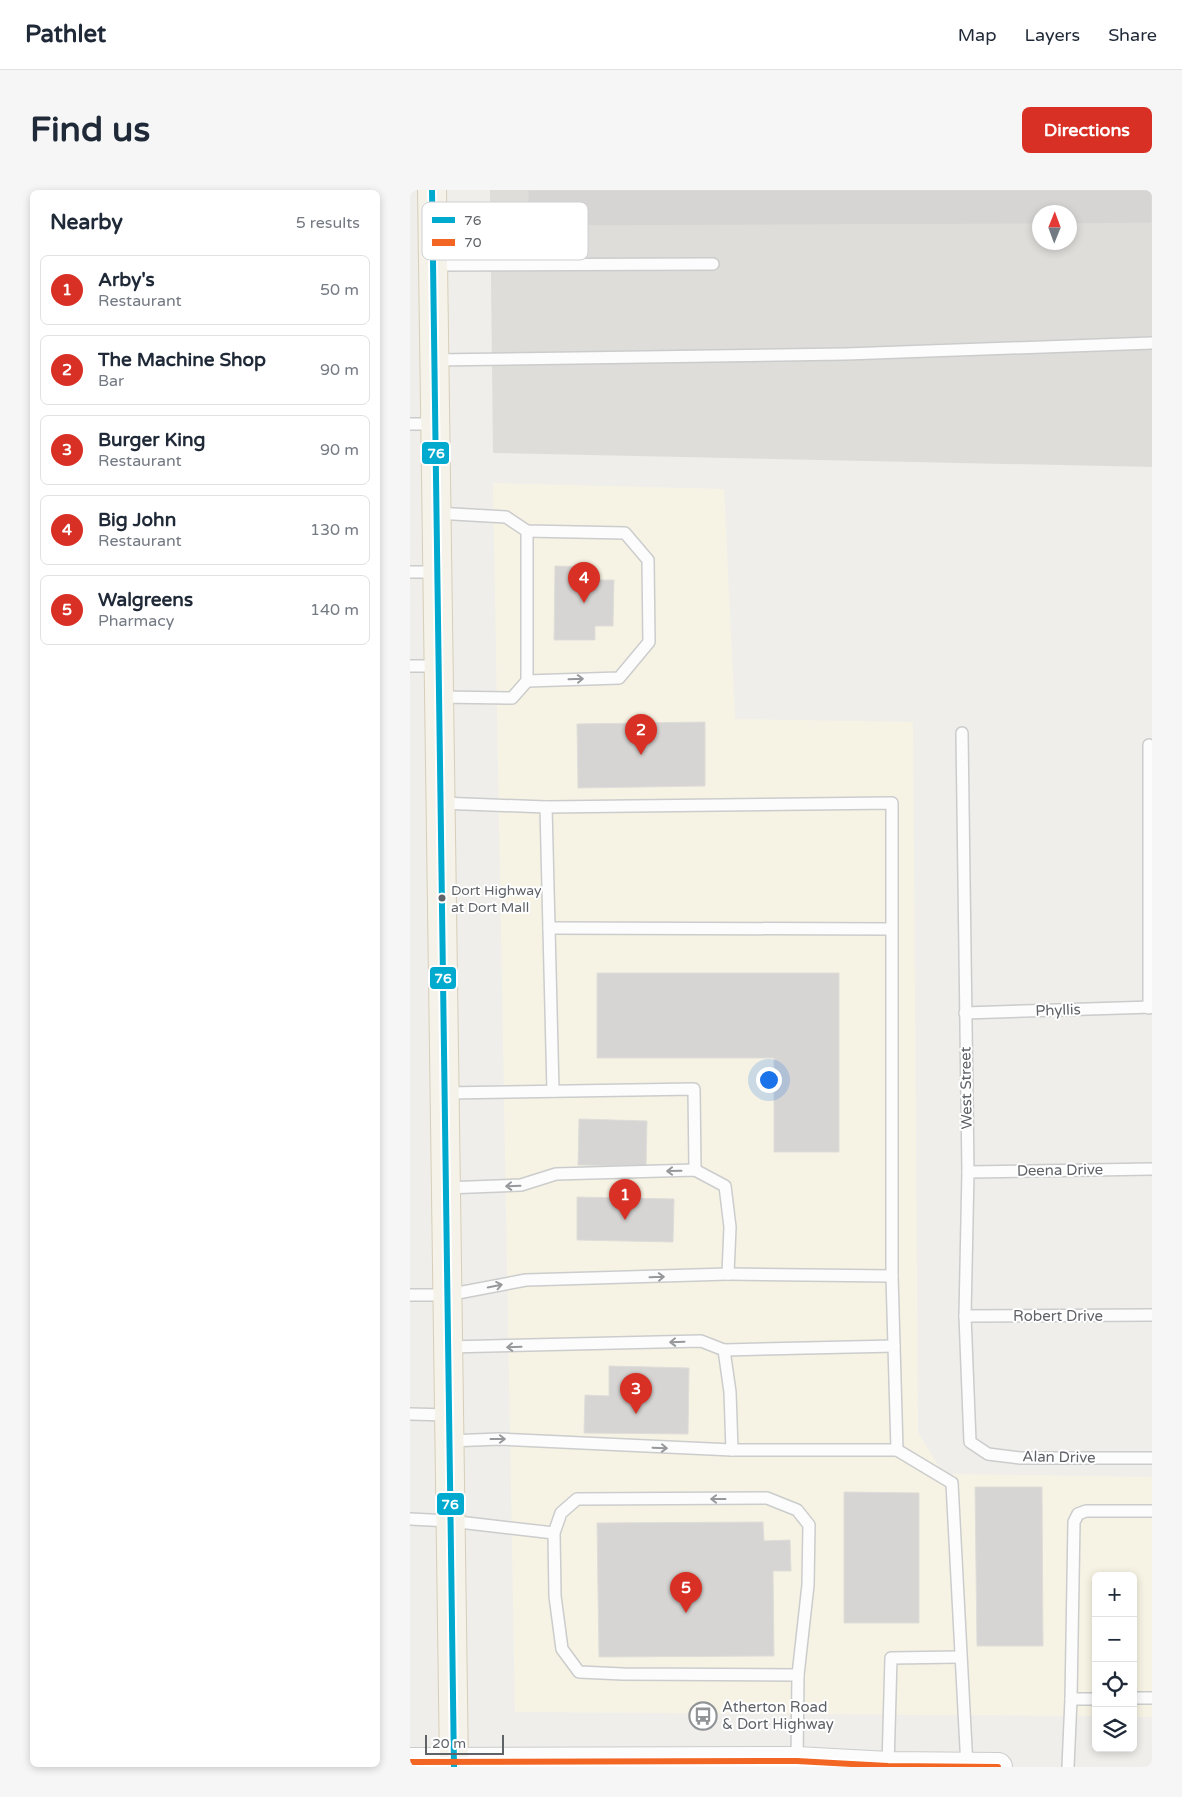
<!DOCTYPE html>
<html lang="en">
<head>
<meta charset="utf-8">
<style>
  body { margin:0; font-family:"Varela Round",sans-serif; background:#f6f6f7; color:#1f2937 }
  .controls { position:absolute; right:15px; bottom:15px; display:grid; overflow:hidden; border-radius:8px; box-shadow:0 2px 8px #0003 }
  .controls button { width:45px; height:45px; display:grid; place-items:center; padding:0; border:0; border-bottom:1px solid #e0e1e3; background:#fff; color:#1f2937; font:25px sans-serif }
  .compass { position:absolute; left:622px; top:15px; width:45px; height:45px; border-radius:50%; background:#fff; box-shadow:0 2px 8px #0003; rotate:1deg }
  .scale { position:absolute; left:15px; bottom:12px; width:79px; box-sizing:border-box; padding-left:5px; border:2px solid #5f6368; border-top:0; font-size:14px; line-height:18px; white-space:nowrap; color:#5f6368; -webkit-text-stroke:4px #fff; paint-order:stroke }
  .you { position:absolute; left:358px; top:889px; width:18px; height:18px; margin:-12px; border:4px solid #fff; border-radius:50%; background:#1a73e8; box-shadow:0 0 0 8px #1a73e833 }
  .badge { display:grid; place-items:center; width:32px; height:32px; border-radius:50%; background:#d93025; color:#fff; font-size:16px; font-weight:700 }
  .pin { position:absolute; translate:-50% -41px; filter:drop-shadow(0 1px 2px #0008) }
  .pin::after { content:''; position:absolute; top:26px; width:18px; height:15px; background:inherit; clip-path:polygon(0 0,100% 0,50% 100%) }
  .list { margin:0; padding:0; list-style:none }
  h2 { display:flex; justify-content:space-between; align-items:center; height:65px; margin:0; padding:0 20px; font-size:21px }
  h2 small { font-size:16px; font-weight:400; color:#747a83 }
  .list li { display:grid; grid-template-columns:32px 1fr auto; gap:15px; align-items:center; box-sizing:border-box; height:70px; margin:0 10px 10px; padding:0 10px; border:1px solid #e0e1e3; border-radius:8px }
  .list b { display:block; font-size:19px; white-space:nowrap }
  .list p { margin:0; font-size:16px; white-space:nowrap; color:#747a83 }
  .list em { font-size:16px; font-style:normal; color:#747a83 }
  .icon { flex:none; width:28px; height:28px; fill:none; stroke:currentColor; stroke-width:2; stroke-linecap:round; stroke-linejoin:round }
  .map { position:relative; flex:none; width:742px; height:1577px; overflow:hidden; border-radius:8px }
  header { display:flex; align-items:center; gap:30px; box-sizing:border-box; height:70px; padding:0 25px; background:#fff; border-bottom:1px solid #e0e1e3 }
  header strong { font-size:24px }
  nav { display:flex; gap:28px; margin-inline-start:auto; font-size:18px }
  .intro { display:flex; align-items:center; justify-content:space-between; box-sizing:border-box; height:120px; padding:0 30px }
  h1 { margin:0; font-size:35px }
  .button { padding:12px 22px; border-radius:8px; background:#d93025; color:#fff; font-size:18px; font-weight:700 }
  main { display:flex; gap:30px; padding:0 30px }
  aside { flex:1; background:#fff; border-radius:8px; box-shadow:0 2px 8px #0003 }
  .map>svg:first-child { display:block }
</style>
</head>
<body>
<header>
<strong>Pathlet</strong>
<nav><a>Map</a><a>Layers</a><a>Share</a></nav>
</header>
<div class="intro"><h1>Find us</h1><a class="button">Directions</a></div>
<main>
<aside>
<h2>Nearby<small>5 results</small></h2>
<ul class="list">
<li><span class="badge">1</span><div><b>Arby's</b><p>Restaurant</p></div><em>50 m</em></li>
<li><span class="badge">2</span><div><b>The Machine Shop</b><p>Bar</p></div><em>90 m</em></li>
<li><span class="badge">3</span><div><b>Burger King</b><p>Restaurant</p></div><em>90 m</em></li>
<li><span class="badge">4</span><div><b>Big John</b><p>Restaurant</p></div><em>130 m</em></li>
<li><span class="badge">5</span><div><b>Walgreens</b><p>Pharmacy</p></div><em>140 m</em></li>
</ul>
</aside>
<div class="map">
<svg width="742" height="1577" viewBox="0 0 742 1577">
  <rect width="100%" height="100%" fill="#efeeea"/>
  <polygon fill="#f7f3e4" points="83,293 314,299 325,529 503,532 508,1242 533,1284 742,1287 742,1527 723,1527 723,1386 686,1386 686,1526 105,1522"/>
  <path fill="#dfddda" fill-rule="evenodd" d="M80 0H742V277L83 263ZM630 22H660V52H630Z"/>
  <g fill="#d6d5d3" stroke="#deddd9">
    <polygon points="118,0 742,0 742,33 660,34 660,22 630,22 630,34 118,36"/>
    <polygon points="145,376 183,377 182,390 204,390 203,436 185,436 185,450 144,450"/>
    <polygon points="295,532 295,596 168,598 167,534"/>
    <polygon points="187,783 429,783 429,962 364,962 364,868 187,868"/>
    <polygon points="169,929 237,931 236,976 168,975"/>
    <polygon points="167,1007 264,1009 263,1052 167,1050"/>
    <polygon points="199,1176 279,1178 278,1244 174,1243 175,1205 199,1206"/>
    <polygon points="565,1297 632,1297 633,1456 567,1456"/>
    <polygon points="434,1302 509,1303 509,1433 434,1433"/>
    <polygon points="353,1332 354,1351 380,1350 381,1381 363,1381 364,1466 189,1467 187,1333"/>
  </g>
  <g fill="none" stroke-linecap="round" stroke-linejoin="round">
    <g stroke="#cbcccc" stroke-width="14">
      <g id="service">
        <polyline points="23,75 303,74"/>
        <polyline points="24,170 436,164 742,153"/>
        <polyline points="0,234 25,234"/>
        <polyline points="26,323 96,327 117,341 215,343 238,370 239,452 209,488 117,491"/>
        <polyline points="0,382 27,382"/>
        <polyline points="0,476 28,476"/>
        <polyline points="29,507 102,508 117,491 117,341"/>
        <polyline points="552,543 558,982 555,1126 560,1252 578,1264 610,1268 742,1268"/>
        <polyline points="30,613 136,617 482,613 482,1086 487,1260 542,1293 557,1577"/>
        <polyline points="136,617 143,901"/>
        <polyline points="139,738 481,739"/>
        <polyline points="739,818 739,555"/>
        <polyline points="555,823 742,817"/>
        <polyline points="34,903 284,899 285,980"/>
        <polyline points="558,982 742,979"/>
        <polyline points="318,1084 482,1086"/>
        <polyline points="0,1105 37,1105 116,1090 318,1084 320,1037 315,996 285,980 146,984 111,995 36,998"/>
        <polyline points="555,1126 742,1125"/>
        <polyline points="38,1157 291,1151 314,1160 484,1156"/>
        <polyline points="314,1160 320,1202 322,1260"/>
        <polyline points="0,1224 39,1225"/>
        <polyline points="39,1251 89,1249 322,1260 487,1260"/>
        <polyline points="0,1329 40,1331 144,1343 145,1406 152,1459 169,1482 213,1484 388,1485 398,1395 399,1335 387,1320 357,1308 167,1309 151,1323 144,1343"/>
        <polyline points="723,1508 742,1508"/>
        <polyline points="661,1509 664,1332 668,1324 676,1321 742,1321"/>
        <polyline points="387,1571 388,1485"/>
        <polyline points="478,1576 481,1468 550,1467"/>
        <polyline points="658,1577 661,1509 686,1509"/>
      </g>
    </g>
    <g stroke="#cbcccc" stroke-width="30">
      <polyline id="tertiary" points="0,1572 387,1571 478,1576 588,1577"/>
    </g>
    <g stroke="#d7ceb8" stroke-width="30">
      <polyline id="primary" points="22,0 44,1577"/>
    </g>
    <use href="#service" stroke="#fdfcfc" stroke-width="11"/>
    <use href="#tertiary" stroke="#fdfcfc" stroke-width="28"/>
    <use href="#primary" stroke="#f4f2e9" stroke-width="28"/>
    <g stroke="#fff" stroke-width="10">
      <polyline id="bus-1" points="22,0 44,1577"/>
    </g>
    <g stroke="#fff" stroke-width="10">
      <polyline id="bus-2" points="0,1572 387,1571 478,1576 588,1577"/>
    </g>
    <use href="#bus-1" stroke="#00a9ce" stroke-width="6"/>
    <use href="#bus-2" stroke="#f26522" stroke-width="6"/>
  </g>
  <defs><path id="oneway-shaft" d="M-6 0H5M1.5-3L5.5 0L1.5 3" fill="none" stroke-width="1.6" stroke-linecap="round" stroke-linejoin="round" transform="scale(1.25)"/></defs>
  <g stroke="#96999c">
    <use href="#oneway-shaft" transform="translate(166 489) rotate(-2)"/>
    <use href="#oneway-shaft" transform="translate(264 981) rotate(179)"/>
    <use href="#oneway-shaft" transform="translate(103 996) rotate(178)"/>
    <use href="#oneway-shaft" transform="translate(247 1087) rotate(-2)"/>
    <use href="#oneway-shaft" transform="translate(85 1096) rotate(-11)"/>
    <use href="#oneway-shaft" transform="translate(267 1152) rotate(178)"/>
    <use href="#oneway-shaft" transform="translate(104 1157) rotate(178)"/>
    <use href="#oneway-shaft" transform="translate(88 1249)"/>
    <use href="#oneway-shaft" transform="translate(250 1258) rotate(2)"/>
    <use href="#oneway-shaft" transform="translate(308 1309) rotate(180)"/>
  </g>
  <defs>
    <g id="bus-ring" transform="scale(1.4375)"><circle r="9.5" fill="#fff" stroke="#919496" stroke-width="1.5"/><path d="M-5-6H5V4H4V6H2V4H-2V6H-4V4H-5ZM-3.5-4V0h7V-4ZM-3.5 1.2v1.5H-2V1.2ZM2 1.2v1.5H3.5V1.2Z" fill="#919496"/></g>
  </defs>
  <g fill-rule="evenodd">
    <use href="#bus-ring" x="293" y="1526"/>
  </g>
  <circle fill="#5f6368" stroke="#fff" stroke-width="2" cx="32" cy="708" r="4.5"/>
  <g text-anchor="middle" stroke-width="4" stroke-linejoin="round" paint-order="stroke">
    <g font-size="14" fill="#5f6368" stroke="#fff" text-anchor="start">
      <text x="41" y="705">Dort Highway<tspan x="41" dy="17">at Dort Mall</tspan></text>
    </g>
    <g font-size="15" fill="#5f6368" stroke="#fff">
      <text transform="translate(648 820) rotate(-2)" y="5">Phyllis</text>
      <text transform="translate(556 898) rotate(-91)" y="5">West Street</text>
      <text transform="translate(650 980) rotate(-1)" y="5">Deena Drive</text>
      <text x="648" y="1131">Robert Drive</text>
      <text transform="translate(649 1267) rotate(1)" y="5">Alan Drive</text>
    </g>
    <g font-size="15" fill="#5f6368" stroke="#fff" text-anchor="start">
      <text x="312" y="1522">Atherton Road<tspan x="312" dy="17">&amp; Dort Highway</tspan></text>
    </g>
  </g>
  <rect x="12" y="12" width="166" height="58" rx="8" fill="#fff" stroke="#cfd0d2" stroke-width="1"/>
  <rect x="22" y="27" width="23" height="6" fill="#00a9ce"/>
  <rect x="22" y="49" width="23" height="7" fill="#f26522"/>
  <g font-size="14" fill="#5f6368">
    <text x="54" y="35">76</text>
    <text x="54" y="57">70</text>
  </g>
  <g stroke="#fff" stroke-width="2">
    <rect x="11" y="251" width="29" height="24" rx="5" fill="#00a9ce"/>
    <rect x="19" y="776" width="28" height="24" rx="5" fill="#00a9ce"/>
    <rect x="26" y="1302" width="29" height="24" rx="5" fill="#00a9ce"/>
  </g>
  <g font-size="14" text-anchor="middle" font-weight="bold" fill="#fff">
    <text x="26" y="268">76</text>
    <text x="33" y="793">76</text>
    <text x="40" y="1319">76</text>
  </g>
</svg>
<div class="controls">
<button>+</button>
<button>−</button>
<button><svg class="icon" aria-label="locate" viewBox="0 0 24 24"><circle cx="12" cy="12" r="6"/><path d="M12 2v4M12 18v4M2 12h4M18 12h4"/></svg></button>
<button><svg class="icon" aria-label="layers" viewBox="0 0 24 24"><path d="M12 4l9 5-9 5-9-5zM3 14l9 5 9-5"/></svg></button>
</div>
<svg class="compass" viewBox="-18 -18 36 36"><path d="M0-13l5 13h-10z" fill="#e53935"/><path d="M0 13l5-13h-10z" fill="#747a83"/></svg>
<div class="scale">20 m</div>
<div class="you"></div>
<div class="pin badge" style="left:215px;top:1030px">1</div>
<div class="pin badge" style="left:231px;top:565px">2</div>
<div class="pin badge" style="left:226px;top:1224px">3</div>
<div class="pin badge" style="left:174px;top:413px">4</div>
<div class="pin badge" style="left:276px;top:1423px">5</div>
</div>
</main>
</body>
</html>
